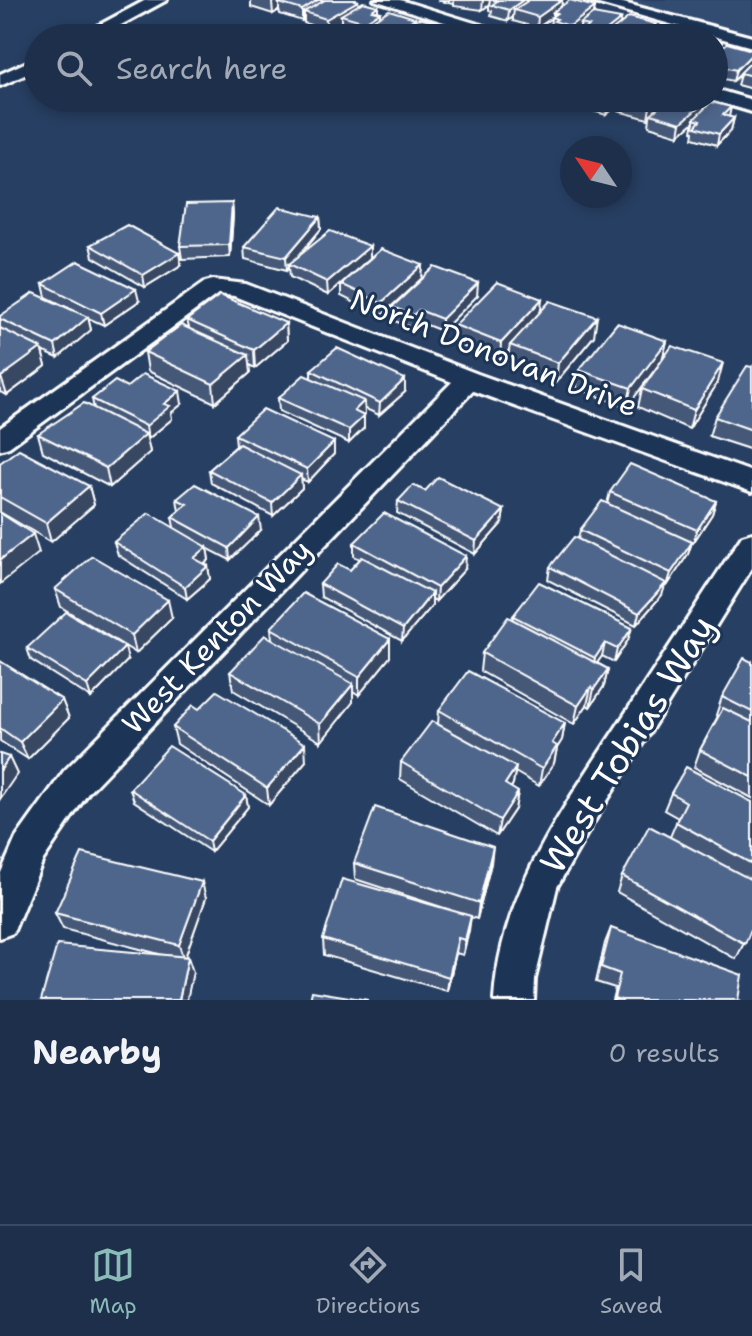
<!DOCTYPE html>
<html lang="en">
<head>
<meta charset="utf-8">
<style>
  body { margin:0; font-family:"Shantell Sans",sans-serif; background:#253751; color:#f1f3f6 }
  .compass { position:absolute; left:560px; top:136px; width:72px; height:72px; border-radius:50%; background:#1d2f4a; box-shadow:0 4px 12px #0003; rotate:305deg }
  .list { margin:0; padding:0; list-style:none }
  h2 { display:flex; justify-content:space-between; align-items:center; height:104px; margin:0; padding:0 32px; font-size:34px }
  h2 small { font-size:26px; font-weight:400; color:#a0a9b5 }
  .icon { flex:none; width:44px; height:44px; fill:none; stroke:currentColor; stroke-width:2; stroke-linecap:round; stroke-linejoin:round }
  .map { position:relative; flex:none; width:752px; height:1000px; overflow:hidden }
  .search { position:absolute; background:#1d2f4a; box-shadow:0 4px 12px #0003; left:24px; right:24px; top:24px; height:88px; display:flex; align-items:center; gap:20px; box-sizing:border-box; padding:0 28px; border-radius:44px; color:#a0a9b5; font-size:30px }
  .sheet { height:224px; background:#1d2f4a }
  nav { display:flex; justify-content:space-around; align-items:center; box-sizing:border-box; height:112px; border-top:2px solid #3b4a62; background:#1d2f4a; font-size:22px; color:#a0a9b5 }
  nav a { display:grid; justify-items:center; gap:4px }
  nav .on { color:#8bbbb9 }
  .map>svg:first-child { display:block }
</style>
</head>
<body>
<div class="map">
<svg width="752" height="1000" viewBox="0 0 752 1000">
  <rect width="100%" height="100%" fill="#273f62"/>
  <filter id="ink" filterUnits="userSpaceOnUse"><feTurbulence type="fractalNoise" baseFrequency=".0125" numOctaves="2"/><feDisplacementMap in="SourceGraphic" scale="16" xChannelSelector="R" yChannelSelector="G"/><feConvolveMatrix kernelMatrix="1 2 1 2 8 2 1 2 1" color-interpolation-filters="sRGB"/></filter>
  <g filter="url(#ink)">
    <polygon fill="#334b6f" points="574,0 752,0 752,47"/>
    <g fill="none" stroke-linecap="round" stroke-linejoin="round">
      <g stroke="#fff" stroke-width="6">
        <g id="minor">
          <polygon points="146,0 167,0 97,38 75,38"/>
          <polygon points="374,0 400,0 523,38 495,38"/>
          <polygon points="585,0 612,0 752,37 752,47"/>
          <polygon points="38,57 38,69 0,86 0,74"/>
          <polygon points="714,89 752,100 752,112 707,99 714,98"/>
          <polygon points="213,280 246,284 478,374 752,472 752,492 473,391 88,793 43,860 13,933 0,938 0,875 16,838 64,771 452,382 234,296 218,294 9,447 0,450 0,428 205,282"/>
          <path d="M752 533V568L592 825 557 887 535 979 534 1000H494C500 893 564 807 621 720 661 659 701 598 742 536Z"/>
        </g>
      </g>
      <use href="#minor" fill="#1d3557" fill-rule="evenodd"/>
    </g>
    <g fill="#445878" stroke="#fff" stroke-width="2">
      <polygon points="251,0 356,0 359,4 380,12 380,16 444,25 444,30 473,34 473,38 361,38 361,32 341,26 341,22 327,30 304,23 304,20 302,21 280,14 279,10 273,14 251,7"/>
      <polygon points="437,0 561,0 562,6 595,7 594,14 620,25 655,30 690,32 689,38 582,38 582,36 579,35 580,28 569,37 553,32 553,29 550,28 551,18 537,28 513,21 513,17 508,21 491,16 492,11 489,10 489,5 482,10 454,6 454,2 452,4"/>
      <polygon points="714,40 721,49 752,50 752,89 737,85 740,75 733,81 714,77"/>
      <polygon points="549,98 664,98 663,103 704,109 731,107 729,117 734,118 731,130 717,145 693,138 694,132 692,131 694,122 679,135 649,126 650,117 648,119 618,111 619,104 606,115 577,106 578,100 572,105"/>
      <polygon points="232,203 233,215 230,257 182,259 180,246"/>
      <polygon points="320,217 321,229 298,257 370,246 370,258 328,295 290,277 289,267 287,270 245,259 244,247"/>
      <polygon points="90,245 179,253 181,265 145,287 93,257"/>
      <polygon points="423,265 422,278 381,316 341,296 341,284"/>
      <polygon points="43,284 139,301 104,325 88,318 91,330 58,358 42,351 46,366 7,395 0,392 0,316 81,314 46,297"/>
      <polygon points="477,296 442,331 419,322 413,328 392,320 392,307"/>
      <polygon points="540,311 594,336 556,382 508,363 509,350 500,361 454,343 455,325"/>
      <polygon points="187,320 286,323 287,341 255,368 249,365 250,373 215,403 148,371 145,352 189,328"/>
      <polygon points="667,341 663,358 718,382 689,429 638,407 642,389 657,367 627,407 576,388 579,370"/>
      <polygon points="752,367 752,450 709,436 715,417"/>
      <polygon points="311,370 405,392 379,415 364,408 364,428 349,443 279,411 278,398 311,378"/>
      <polygon points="127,387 182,404 171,413 172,419 148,439 147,438 150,452 110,487 43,452 38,434 94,409 92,399"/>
      <polygon points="235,435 334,442 334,454 308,482 301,479 302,488 273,516 211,483 209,470 236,446"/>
      <polygon points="0,463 89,486 94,505 51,542 0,512"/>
      <polygon points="425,491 504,510 502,523 475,554 397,513 398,501"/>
      <polygon points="610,492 716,501 712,514 693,543 692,542 688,554 667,586 665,584 662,595 636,625 548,580 550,567 578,539 580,530 607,504"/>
      <polygon points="177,499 261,530 230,560 207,548 209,560 204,564 208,566 210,579 187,599 118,555 114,542 174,527 172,517 179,511"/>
      <polygon points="354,543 465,569 436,601 432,599 432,606 402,641 321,597 320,584 350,570 360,559 354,556"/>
      <polygon points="55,589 172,618 136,653 61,607"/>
      <polygon points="513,616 628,640 614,662 602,656 597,663 608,669 604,686 590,707 587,705 574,724 480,671 482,653 512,620"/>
      <polygon points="271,628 390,639 390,657 359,695 353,691 353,702 321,742 233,690 230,672 272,639"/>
      <polygon points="27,648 128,660 91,698 31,660"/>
      <polygon points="0,661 62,700 69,718 28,759 0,741"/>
      <polygon points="752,662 752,798 694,767 700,750 718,716 716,715 722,697"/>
      <polygon points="199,709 306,761 269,805 177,744 173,727"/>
      <polygon points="439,710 565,723 562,740 557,748 554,763 539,786 515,772 513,784 511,788 518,792 515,809 497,836 400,779 401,762 438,724"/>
      <polygon points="130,789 246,795 248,807 211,852 134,801"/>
      <polygon points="671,793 752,802 752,927 736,959 617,892 622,876 670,837 678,818 664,810"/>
      <polygon points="354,863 491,863 477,919 471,917 463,955 456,953 447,991 324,955 323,939 448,909 355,879"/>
      <polygon points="206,898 185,957 193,972 163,955 63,929 55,913"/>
      <polygon points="611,928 738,1000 612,1000 615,988 596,982 605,943"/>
    </g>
    <g fill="#374762" stroke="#fff" stroke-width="2">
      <polygon points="277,0 297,0 279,3 279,10 273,14 272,3"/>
      <polygon points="318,0 331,0 304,12 304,20 302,21 302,10"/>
      <polygon points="483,0 490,0 489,5 482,10"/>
      <polygon points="523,0 530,0 514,10 513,17 508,21 509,10"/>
      <polygon points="562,0 561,11 557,13 553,12 553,17 537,28 538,17"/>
      <polygon points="358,1 359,12 341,15 341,22 327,30 326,19"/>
      <polygon points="378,6 378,13 380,12 380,23 365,29 365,22 372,10"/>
      <polygon points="595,7 593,18 580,24 580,28 569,37 570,26"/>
      <polygon points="415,18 414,29 400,38 387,38 387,36"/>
      <polygon points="621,19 619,30 608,34 608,38 600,38 601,35"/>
      <polygon points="656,24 654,36 651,38 640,38"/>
      <polygon points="444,25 444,36 441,38 425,38"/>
      <polygon points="722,42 720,53 714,59 714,50"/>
      <polygon points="752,54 752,63 733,81 736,70"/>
      <polygon points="573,98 578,98 572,105"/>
      <polygon points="615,98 627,98 620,99 619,104 606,115 608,103"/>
      <polygon points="661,98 664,98 663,106 651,114 648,119 650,107"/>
      <polygon points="706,101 703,113 694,119 694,122 679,135 681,123"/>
      <polygon points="734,118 731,130 717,145 719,134"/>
      <polygon points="232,203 233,215 230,257 229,245"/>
      <polygon points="320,217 321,229 291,265 289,264 289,267 287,270 286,257"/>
      <polygon points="370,246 370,258 328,295 327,282"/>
      <polygon points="179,253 181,265 145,287 143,275"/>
      <polygon points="423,265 422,278 381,316 381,303"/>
      <polygon points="478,283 477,296 442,331 442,319"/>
      <polygon points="136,289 139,301 104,325 101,313"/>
      <polygon points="542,299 540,317 510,345 509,350 500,361 501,343"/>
      <polygon points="419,310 419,322 413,328 413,315"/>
      <polygon points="88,317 91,330 58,358 55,345"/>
      <polygon points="597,317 594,336 556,382 558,363"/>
      <polygon points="286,323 287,341 255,368 254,350"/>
      <polygon points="667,341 662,360 627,407 631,388"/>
      <polygon points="41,348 46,366 7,395 1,377"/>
      <polygon points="248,355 250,373 215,403 213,384"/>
      <polygon points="723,363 718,382 689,429 694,410"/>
      <polygon points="405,379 405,392 379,415 380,403"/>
      <polygon points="180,391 182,404 171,413 172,419 148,439 146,426 164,404"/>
      <polygon points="364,401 365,414 355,424 354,411"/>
      <polygon points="364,416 364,428 349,443 349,430"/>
      <polygon points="146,434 150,452 110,487 106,468"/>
      <polygon points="334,442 334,454 308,482 307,469"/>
      <polygon points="301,475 302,488 273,516 272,503"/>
      <polygon points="89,486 94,505 51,542 46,523"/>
      <polygon points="716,501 712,514 693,543 697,530"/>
      <polygon points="504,510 502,523 475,554 476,541"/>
      <polygon points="259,517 261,530 230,560 229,548"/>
      <polygon points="33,534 39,553 0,584 0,560"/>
      <polygon points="692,542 688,554 667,586 671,573"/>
      <polygon points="207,547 209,560 196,571 194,558"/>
      <polygon points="466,556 465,569 436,601 437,588"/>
      <polygon points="208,566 210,579 187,599 185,587"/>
      <polygon points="666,583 662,595 636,625 639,613"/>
      <polygon points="432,593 432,606 402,641 403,629"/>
      <polygon points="168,600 172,618 136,653 132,635"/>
      <polygon points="632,628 628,640 614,662 617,649"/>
      <polygon points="390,639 390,657 359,695 359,677"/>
      <polygon points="605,643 602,656 592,670 595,658"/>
      <polygon points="125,647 128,660 91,698 87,685"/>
      <polygon points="608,669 604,686 590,707 594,689"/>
      <polygon points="353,684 353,702 321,742 320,724"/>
      <polygon points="591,687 587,705 574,724 578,706"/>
      <polygon points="62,700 69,718 28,759 20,742"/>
      <polygon points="565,723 562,740 557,748 554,763 539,786 542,769 552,743"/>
      <polygon points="305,744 306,761 269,805 267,788"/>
      <polygon points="9,757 17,774 0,799 0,771"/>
      <polygon points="516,767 513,784 502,801 505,784"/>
      <polygon points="518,792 515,809 497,836 500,820"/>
      <polygon points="246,795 248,807 211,852 209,841"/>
      <polygon points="493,847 491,863 477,919 479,903"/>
      <polygon points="202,882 206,898 184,960 179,945"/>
      <polygon points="471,916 469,931 463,955 465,940"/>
      <polygon points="458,938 456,953 447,991 449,977"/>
      <polygon points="188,957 193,972 187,1000 179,1000"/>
    </g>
    <g fill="#4f668c" stroke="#fff" stroke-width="2">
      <polygon points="284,0 318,0 302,10 279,3"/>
      <polygon points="325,0 356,0 358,1 326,19 304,12"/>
      <polygon points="493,0 523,0 509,10 492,5 497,1"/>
      <polygon points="529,0 562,0 538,17 514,10"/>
      <polygon points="570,0 595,7 570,26 554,21 557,19 551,17 557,13 553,12"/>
      <polygon points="363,2 378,6 372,10 380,12 365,22 341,15"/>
      <polygon points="389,10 415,18 387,36 361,28"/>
      <polygon points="593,14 621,19 601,35 583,30 589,26 580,24"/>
      <polygon points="629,17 656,24 640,38 619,38 608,34"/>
      <polygon points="419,18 444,25 425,38 389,38"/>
      <polygon points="662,25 690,32 683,38 647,38"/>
      <polygon points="448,27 473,34 468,38 432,38"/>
      <polygon points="694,34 707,38 690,38"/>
      <polygon points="478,35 491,38 474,38"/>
      <polygon points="714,40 722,42 714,50"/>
      <polygon points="727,43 752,50 752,54 736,70 714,65 714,55"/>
      <polygon points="752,61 752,76 740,73"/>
      <polygon points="592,98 615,98 608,103"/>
      <polygon points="621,98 661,98 650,107 620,99"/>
      <polygon points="669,98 694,98 706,101 681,123 651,114"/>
      <polygon points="711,102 731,107 723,115 734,118 719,134 695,127 700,121 694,119"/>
      <polygon points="232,203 229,245 180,246 186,204"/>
      <polygon points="279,207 320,217 286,257 244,247"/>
      <polygon points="127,225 179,253 143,275 90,245"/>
      <polygon points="330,231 370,246 327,282 289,264"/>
      <polygon points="381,249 423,265 381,303 341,284"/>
      <polygon points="78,261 136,289 101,313 43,284"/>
      <polygon points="435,267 478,283 442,319 419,310 413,315 392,307"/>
      <polygon points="497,282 542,299 501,343 455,325"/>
      <polygon points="34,293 88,317 55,345 0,319 0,316"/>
      <polygon points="220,295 286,323 254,350 187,320"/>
      <polygon points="550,301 597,317 558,363 510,345"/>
      <polygon points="617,323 667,341 631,388 579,370"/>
      <polygon points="181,325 248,355 213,384 145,352"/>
      <polygon points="0,328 41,348 1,377 0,376"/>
      <polygon points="672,346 723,363 694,410 642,389"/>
      <polygon points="337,348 405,379 380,403 311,370"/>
      <polygon points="747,366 752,367 752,430 715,417"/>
      <polygon points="143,374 180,391 164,404 170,406 146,426 92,399 115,381 127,387"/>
      <polygon points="304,375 364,401 354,411 364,416 349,430 278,398"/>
      <polygon points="84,403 146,434 106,468 38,434"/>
      <polygon points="263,409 334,442 307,469 235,435"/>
      <polygon points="239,444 301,475 272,503 209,470"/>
      <polygon points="19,449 89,486 46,523 0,497 0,463"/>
      <polygon points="630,464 716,501 697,530 610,492"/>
      <polygon points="438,477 504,510 476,541 398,501 413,485 425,491"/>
      <polygon points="195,484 259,517 229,548 172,517 187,504 177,499"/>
      <polygon points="602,501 692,542 671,573 580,530"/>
      <polygon points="0,513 33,534 0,560"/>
      <polygon points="149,513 207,547 194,558 208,566 185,587 114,542"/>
      <polygon points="384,513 466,556 437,588 354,543"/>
      <polygon points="574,537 666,583 639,613 550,567"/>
      <polygon points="92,556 168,600 132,635 55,589"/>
      <polygon points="362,557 432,593 403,629 320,584 338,564 350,570"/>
      <polygon points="539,582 632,628 617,649 605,643 595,658 513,616"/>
      <polygon points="303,593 390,639 359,677 271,628"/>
      <polygon points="66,612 125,647 87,685 27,648"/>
      <polygon points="508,617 608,669 594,689 591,687 578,706 482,653"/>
      <polygon points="265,635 353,684 320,724 230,672"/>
      <polygon points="744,658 752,662 752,712 722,697"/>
      <polygon points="0,661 62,700 20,742 0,728"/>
      <polygon points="468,671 565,723 552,743 557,746 542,769 439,710"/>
      <polygon points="217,691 305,744 267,788 173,727 193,705 199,709"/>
      <polygon points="723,708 752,722 752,777 700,750"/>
      <polygon points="432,721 516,767 505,784 518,792 500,820 401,762"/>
      <polygon points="169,746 246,795 209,841 130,789"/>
      <polygon points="0,754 9,757 0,771"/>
      <polygon points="686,767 752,802 752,864 676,822 686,802 671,793"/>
      <polygon points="375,807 493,847 479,903 354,863"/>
      <polygon points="649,826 752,880 752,927 745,944 622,876"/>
      <polygon points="82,853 202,882 179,945 55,913"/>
      <polygon points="342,879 471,916 465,940 458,938 449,977 323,939"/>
      <polygon points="611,928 742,975 738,1000 621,1000 614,998 620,974 601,967"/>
      <polygon points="57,945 188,957 179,1000 41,1000"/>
      <polygon points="312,991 368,1000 310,1000"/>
    </g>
  </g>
  <g text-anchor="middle" stroke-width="6" stroke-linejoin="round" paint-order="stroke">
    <g font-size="30" fill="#fff" stroke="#1d3557">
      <text transform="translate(494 353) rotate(21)" y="10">North Donovan Drive</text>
      <text transform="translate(217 637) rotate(-46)" y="10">West Kenton Way</text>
    </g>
    <g font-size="36" fill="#fff" stroke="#1d3557">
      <text transform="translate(627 744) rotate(-58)" y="13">West Tobias Way</text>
    </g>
  </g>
</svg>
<svg class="compass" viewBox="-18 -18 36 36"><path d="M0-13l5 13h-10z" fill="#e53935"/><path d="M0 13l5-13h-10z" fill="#a0a9b5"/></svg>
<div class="search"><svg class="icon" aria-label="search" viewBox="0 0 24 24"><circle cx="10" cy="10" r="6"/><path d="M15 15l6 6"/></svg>Search here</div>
</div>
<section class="sheet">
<h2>Nearby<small>0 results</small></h2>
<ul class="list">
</ul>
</section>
<nav>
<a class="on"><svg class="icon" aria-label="map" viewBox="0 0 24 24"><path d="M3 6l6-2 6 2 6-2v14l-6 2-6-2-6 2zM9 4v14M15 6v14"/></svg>Map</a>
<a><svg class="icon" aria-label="directions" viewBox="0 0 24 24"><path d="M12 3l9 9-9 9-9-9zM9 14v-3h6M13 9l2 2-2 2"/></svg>Directions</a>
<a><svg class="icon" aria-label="saved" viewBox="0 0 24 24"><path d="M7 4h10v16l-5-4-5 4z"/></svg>Saved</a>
</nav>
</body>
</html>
